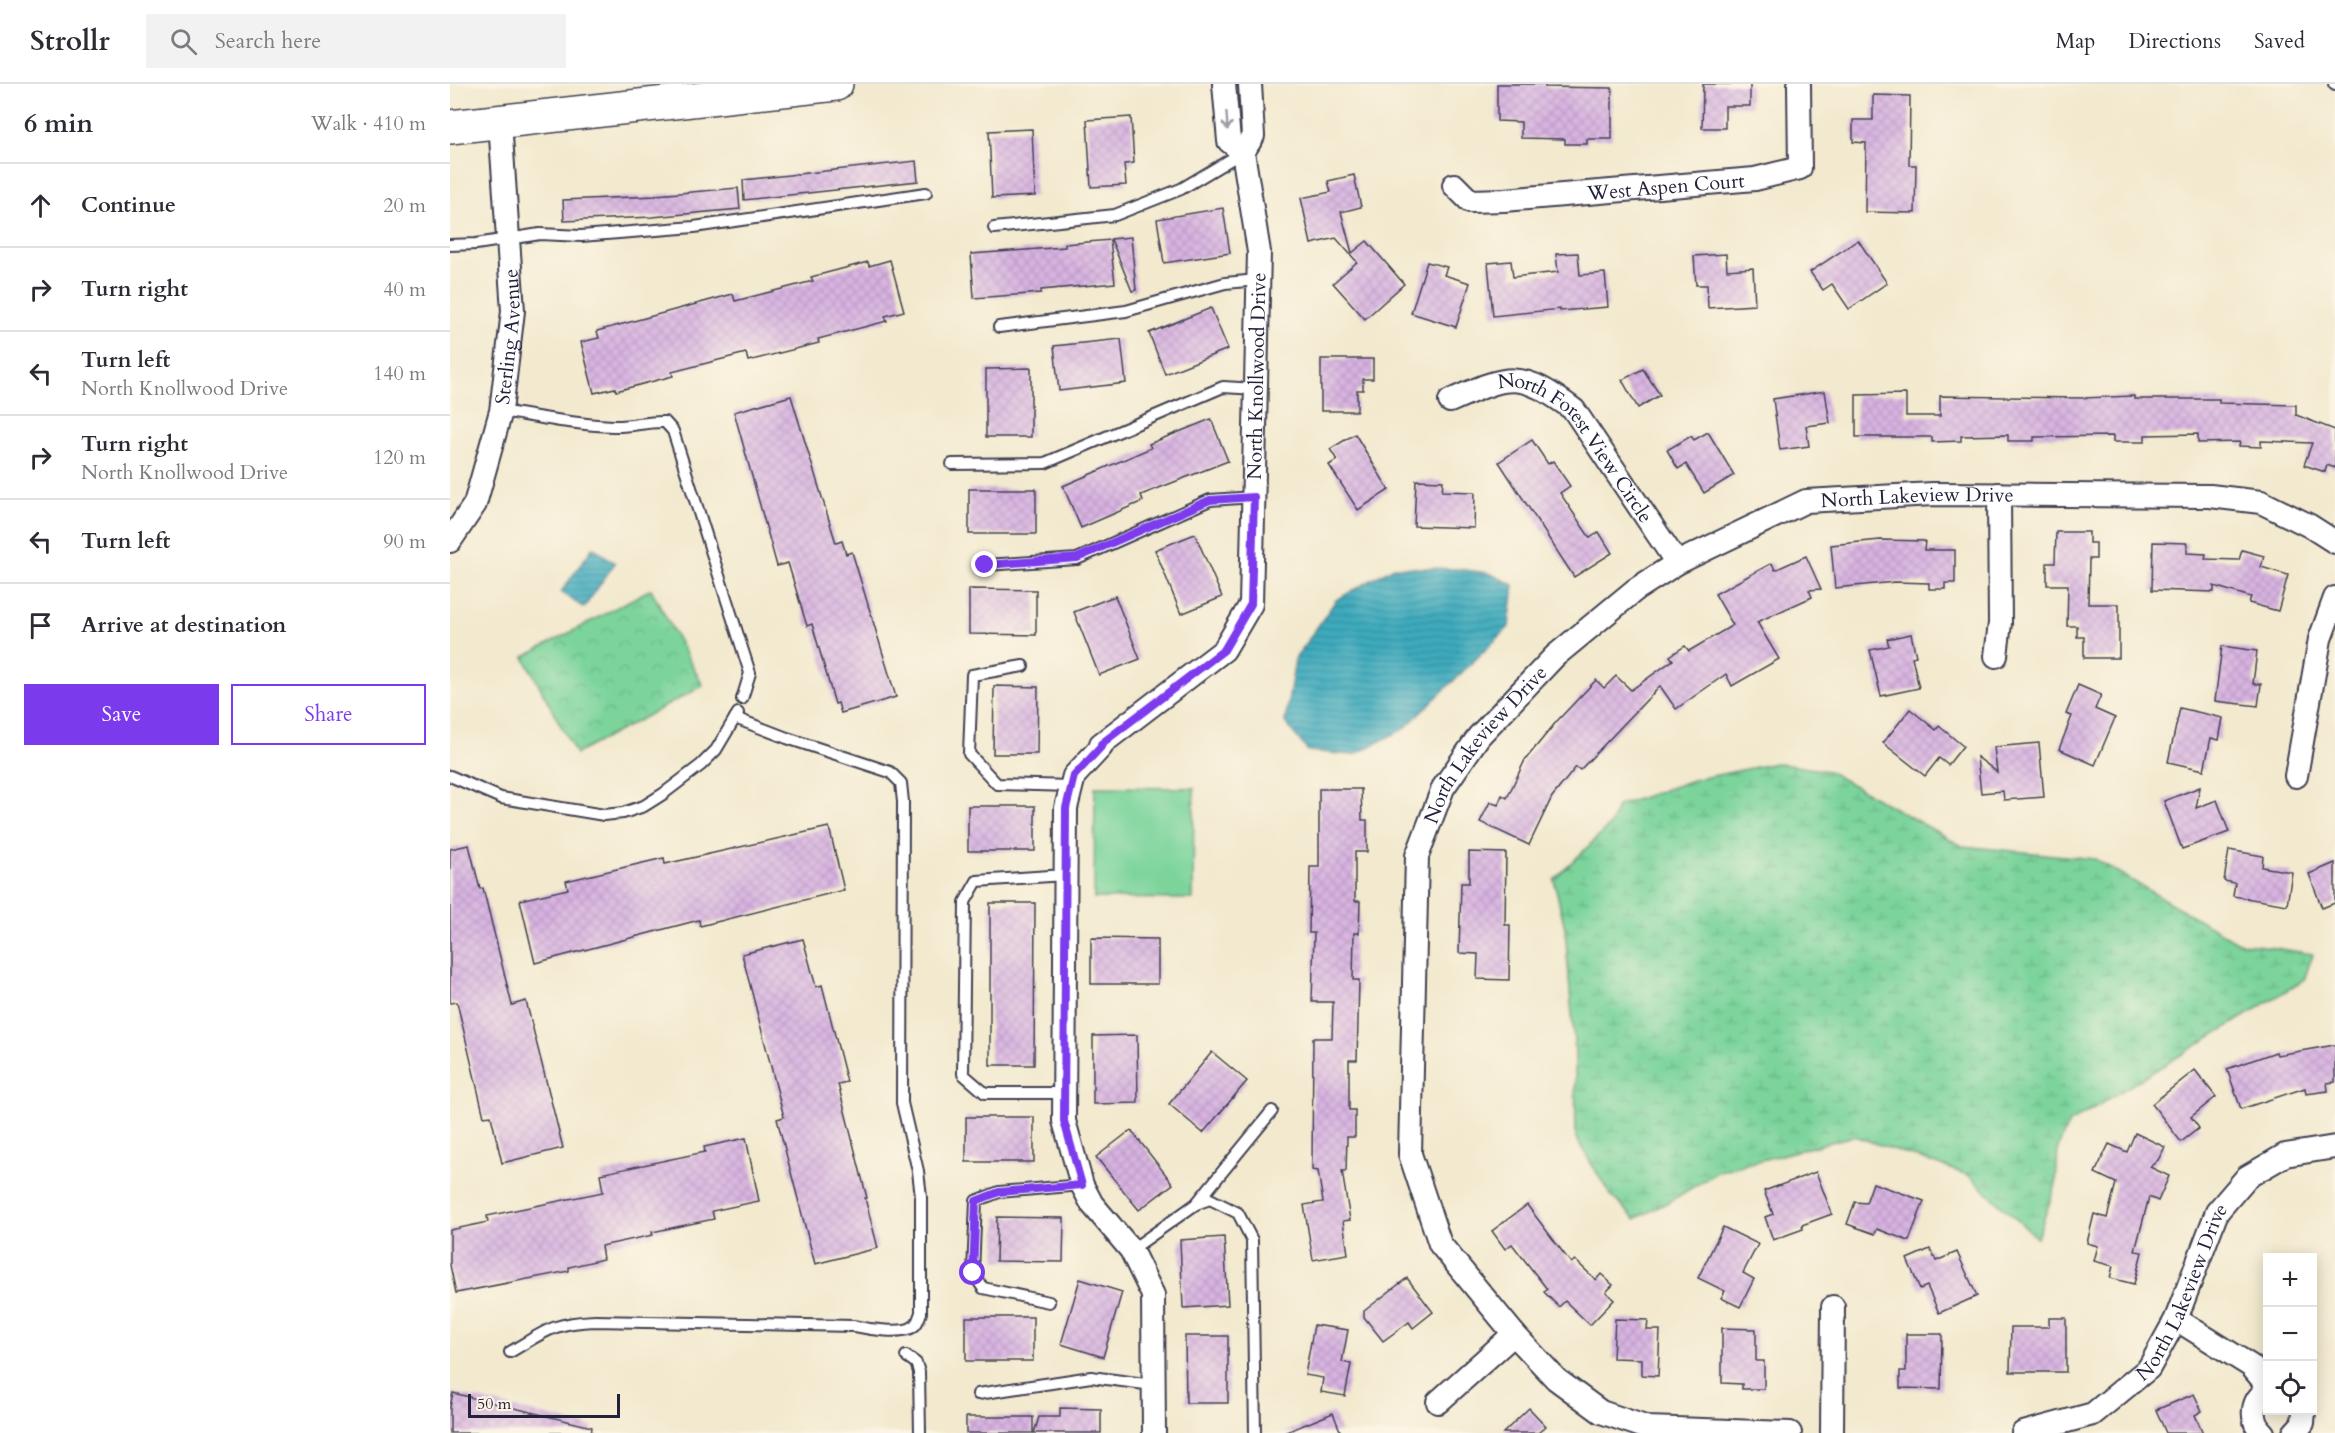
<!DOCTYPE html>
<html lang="en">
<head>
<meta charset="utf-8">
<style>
  body { margin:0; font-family:Cardo,serif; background:#f2f2f3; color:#2b2b33 }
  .controls { position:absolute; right:18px; bottom:18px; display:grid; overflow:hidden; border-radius:0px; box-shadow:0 3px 15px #0003 }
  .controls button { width:54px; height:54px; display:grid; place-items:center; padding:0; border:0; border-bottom:2px solid #e1e1e2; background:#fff; color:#2b2b33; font:30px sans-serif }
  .scale { position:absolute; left:18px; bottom:15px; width:152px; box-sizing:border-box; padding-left:6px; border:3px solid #22223b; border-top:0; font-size:16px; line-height:21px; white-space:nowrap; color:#22223b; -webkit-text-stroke:4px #fcf5e5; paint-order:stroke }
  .stop { position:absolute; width:18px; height:18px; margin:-14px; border:4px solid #7c3aed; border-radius:50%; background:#fff }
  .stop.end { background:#7c3aed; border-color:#fff; box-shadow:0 2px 6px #0008 }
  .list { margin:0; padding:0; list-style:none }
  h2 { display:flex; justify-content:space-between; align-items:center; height:78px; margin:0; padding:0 24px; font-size:26px }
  h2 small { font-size:20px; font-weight:400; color:#7c7c81 }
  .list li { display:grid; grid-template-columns:39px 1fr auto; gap:18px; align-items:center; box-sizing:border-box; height:84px; padding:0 24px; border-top:2px solid #e1e1e2 }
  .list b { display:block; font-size:22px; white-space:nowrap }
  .list p { margin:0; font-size:20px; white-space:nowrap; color:#7c7c81 }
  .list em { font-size:20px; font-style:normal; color:#7c7c81 }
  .actions { display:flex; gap:12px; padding:18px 24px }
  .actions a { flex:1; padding:14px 0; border:2px solid #7c3aed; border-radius:0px; text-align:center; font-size:21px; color:#7c3aed }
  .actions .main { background:#7c3aed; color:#fff }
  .icon { flex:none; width:33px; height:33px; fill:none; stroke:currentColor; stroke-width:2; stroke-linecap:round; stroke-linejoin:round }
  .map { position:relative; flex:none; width:1885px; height:1349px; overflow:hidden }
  header { display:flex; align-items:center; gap:36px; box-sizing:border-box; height:84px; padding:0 30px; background:#fff; border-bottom:2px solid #e1e1e2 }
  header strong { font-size:28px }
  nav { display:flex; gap:33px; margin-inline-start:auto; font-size:21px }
  .search { width:420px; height:54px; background:#f2f2f3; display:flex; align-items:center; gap:15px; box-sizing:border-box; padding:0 21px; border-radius:0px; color:#7c7c81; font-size:22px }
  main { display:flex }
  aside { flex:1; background:#fff }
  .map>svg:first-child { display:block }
</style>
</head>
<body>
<header>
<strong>Strollr</strong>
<div class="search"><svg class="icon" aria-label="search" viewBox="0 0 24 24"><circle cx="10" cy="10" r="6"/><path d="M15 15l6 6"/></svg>Search here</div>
<nav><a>Map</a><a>Directions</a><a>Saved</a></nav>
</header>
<main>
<aside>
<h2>6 min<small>Walk · 410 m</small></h2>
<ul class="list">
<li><svg class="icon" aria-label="ahead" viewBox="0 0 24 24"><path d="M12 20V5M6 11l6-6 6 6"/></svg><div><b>Continue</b></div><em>20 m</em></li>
<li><svg class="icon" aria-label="right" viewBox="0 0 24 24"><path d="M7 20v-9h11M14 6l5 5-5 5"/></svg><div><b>Turn right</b></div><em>40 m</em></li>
<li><svg class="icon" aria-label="left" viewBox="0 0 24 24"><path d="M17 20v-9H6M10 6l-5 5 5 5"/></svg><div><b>Turn left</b><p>North Knollwood Drive</p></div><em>140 m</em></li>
<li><svg class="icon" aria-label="right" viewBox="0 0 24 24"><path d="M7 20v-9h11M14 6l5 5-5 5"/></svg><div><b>Turn right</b><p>North Knollwood Drive</p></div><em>120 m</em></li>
<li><svg class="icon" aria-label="left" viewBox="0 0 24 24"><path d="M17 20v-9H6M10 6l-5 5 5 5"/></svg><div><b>Turn left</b></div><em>90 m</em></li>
<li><svg class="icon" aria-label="arrive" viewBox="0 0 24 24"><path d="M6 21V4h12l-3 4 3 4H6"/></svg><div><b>Arrive at destination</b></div></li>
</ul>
<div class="actions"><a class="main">Save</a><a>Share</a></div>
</aside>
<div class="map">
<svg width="1885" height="1349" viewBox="0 0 1885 1349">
  <defs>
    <pattern id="wetland-marsh" width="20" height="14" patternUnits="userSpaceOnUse" patternTransform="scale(1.5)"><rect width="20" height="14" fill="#7bd49b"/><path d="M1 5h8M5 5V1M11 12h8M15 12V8" fill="none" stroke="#6ab686"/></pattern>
    <pattern id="park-crowns" width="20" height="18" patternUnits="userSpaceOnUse" patternTransform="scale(1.5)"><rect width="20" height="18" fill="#7bd49b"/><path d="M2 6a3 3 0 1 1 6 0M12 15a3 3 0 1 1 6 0" fill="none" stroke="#6ab686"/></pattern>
    <pattern id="water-rules" width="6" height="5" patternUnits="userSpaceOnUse" patternTransform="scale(1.5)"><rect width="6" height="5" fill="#3eabbd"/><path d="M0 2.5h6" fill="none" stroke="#348b9b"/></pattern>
    <pattern id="building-cross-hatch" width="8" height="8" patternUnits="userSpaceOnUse" patternTransform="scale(1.5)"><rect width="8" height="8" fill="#d8b4e1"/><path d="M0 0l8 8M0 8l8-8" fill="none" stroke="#b99ac2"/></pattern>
  </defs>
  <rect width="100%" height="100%" fill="#fcf5e5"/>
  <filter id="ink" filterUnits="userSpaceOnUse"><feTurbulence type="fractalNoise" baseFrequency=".0167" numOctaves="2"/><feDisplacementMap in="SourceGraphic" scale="12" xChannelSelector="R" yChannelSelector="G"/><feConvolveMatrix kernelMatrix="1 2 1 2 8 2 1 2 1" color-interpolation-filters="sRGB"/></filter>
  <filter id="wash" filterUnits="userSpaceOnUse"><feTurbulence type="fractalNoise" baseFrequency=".008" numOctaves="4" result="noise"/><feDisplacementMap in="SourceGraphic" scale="24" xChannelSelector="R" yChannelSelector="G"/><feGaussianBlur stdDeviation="1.35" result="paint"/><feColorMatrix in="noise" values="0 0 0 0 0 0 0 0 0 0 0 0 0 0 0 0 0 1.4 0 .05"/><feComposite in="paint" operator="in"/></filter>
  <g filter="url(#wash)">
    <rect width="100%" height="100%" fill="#f2e9ce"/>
    <polygon fill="#7bd49b" stroke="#4e7b6b" stroke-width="1.5" points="645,703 744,704 743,815 644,814"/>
    <polygon fill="url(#wetland-marsh)" stroke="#4e7b6b" stroke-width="1.5" points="1326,679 1378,687 1512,762 1645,775 1787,858 1863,870 1854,896 1619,1039 1608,1063 1606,1100 1587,1154 1518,1091 1404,1052 1269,1087 1222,1116 1185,1135 1159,1109 1126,1054 1125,970 1115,844 1104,796 1161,740 1167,722 1243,696"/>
    <polygon fill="url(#park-crowns)" stroke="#4e7b6b" stroke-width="1.5" points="201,505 253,602 126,670 74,573"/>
    <g fill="url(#water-rules)" stroke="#30667c" stroke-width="1.5">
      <polygon points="143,463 165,479 134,524 111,508"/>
      <polygon points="944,483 1006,485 1039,489 1064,501 1059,543 954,645 904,671 858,667 835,638 845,575 886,516"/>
    </g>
    <g id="blocks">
      <g fill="url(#building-cross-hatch)">
        <polygon points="1047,0 1095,0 1095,3 1162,4 1162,55 1137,55 1137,60 1115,60 1115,55 1071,54 1071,38 1047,37"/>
        <polygon points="1253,0 1300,0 1300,22 1275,22 1275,44 1252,44"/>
        <polygon points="1423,11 1460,12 1459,81 1466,81 1465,129 1415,128 1416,59 1403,58 1403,36 1423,36"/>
        <polygon points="681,33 684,79 674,80 676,101 641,103 637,36"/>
        <polygon points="582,45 585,112 542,114 539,47"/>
        <polygon points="466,77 468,97 294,116 293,96"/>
        <polygon points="904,91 911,123 891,128 902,169 917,157 954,200 915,235 883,199 907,178 886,154 861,160 851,114 881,108 878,97"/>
        <polygon points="288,104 290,125 202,133 114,137 113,116 206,112 206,111"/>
        <polygon points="773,124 780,169 714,179 707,135"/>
        <polygon points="681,153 686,206 682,207 661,155"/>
        <polygon points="660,156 665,199 591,206 591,209 524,214 521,170 615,163 615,160"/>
        <polygon points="1408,156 1437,199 1399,225 1382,200 1373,206 1360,188"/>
        <polygon points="1128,169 1130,191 1155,189 1158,223 1110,227 1110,225 1043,232 1038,179 1061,177 1063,193 1108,188 1106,170"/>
        <polygon points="1276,170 1277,186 1303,184 1305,221 1258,224 1257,201 1246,201 1244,172"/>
        <polygon points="440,176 454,227 435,232 437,237 368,255 369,259 298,277 296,269 222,288 223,292 166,307 165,304 144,309 131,258 149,254 147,247 283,210 285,217 363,197 361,193 418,178 419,182"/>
        <polygon points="977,178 997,183 994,191 1020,199 1006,243 961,229"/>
        <polygon points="761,224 778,265 715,290 699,249"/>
        <polygon points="671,255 676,299 609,307 604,262"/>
        <polygon points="871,275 923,275 923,295 913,295 913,306 907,306 907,327 871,327"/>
        <polygon points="581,284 581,353 536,353 536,285"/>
        <polygon points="1193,285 1210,311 1188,324 1172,296"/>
        <polygon points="1375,307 1380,339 1356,342 1359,362 1330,366 1323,315"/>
        <polygon points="1456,310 1456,332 1490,332 1490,312 1632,314 1684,312 1684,315 1769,315 1769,319 1846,321 1846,331 1885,346 1885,384 1877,381 1875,388 1854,381 1862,359 1811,357 1811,363 1789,362 1790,358 1748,359 1748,350 1695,351 1695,358 1663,358 1663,352 1584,353 1584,357 1558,357 1558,351 1511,352 1511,357 1482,358 1482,353 1406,353 1406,311"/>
        <polygon points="341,312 386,459 392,457 396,470 402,468 446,613 391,629 388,619 385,620 362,540 357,542 338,479 327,482 284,328"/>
        <polygon points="761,335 778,377 691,411 693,417 631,444 613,402 701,364 699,360"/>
        <polygon points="1258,348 1284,391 1254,409 1236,380 1228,385 1217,366 1241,352 1244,356"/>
        <polygon points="905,350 939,406 908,426 879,381 887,376 880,365"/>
        <polygon points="1082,356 1098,380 1103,377 1120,402 1110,409 1140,454 1149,448 1162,469 1124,493 1049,378"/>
        <polygon points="966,396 993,397 992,407 1025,408 1024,444 964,442"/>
        <rect x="519" y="405" width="67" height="45"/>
        <polygon points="1606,448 1639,448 1639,459 1646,459 1646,475 1639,475 1638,520 1669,520 1669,574 1634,574 1634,553 1627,553 1627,542 1617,542 1618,501 1597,501 1597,479 1605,479"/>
        <polygon points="745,450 772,513 731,530 705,466"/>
        <polygon points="1430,456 1475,457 1474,466 1505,466 1505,499 1495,499 1495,505 1479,505 1479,499 1445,498 1385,504 1381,461"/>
        <polygon points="1703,458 1737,459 1737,469 1756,470 1755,475 1789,476 1792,466 1814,472 1811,483 1838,491 1828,527 1799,519 1801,513 1764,502 1764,508 1702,506"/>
        <polygon points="1356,472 1371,505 1359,506 1362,513 1307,538 1329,575 1282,602 1276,590 1226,625 1210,602 1130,686 1126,683 1102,713 1079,761 1030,738 1040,718 1048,721 1052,711 1057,714 1075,676 1107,637 1146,596 1154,604 1166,592 1181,606 1223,576 1220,572 1235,562 1239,567 1283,541 1265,510 1322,479 1325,486"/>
        <polygon points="519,505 586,506 586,551 519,550"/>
        <polygon points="665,512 690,575 649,591 624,528"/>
        <polygon points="1461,550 1466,572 1462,573 1469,604 1431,612 1420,566 1439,562 1437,555"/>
        <polygon points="1772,562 1807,567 1803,600 1811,600 1808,622 1765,617"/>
        <polygon points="1628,601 1651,611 1645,625 1665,634 1645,681 1609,665 1622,632 1616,630"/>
        <polygon points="544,602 588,603 587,670 543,670"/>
        <polygon points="1730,624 1773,634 1769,656 1761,654 1754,686 1718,678"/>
        <polygon points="1460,625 1486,646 1489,642 1513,662 1498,681 1489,674 1475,692 1433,659"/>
        <polygon points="1589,659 1594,713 1554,716 1553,707 1531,709 1527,673 1547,688 1544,663"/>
        <polygon points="1750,703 1746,724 1767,716 1779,748 1732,765 1714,717"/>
        <polygon points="869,705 911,705 912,736 917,736 917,768 905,768 905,817 910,817 909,849 904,849 903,896 909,896 907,976 899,976 899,1026 905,1026 905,1053 897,1053 896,1087 892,1087 900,1136 893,1137 898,1170 863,1176 854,1121 873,1118 868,1087 862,1086 863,954 882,954 883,918 862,918 864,849 859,849 860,783 869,783"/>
        <rect x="518" y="722" width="67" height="45"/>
        <polygon points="379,743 394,806 250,842 249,836 85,879 70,816 118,805 116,797 214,774 215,780"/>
        <polygon points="19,761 30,805 33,804 62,921 76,917 113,1064 52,1079 41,1032 34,1033 7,918 0,919 0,765"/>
        <polygon points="1779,766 1813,772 1812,783 1842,788 1837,821 1783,812 1785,799 1774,797"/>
        <polygon points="1019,768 1056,769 1055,841 1060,841 1059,896 1027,895 1028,870 1009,869 1011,799 1019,799"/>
        <polygon points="1885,779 1885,819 1872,824 1859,790"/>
        <polygon points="540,819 585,819 584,981 540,981"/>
        <polygon points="641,854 708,855 708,900 641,900"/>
        <polygon points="353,855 366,903 372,901 397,998 388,1000 417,1114 415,1114 428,1164 365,1180 327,1035 334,1033 292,870"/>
        <polygon points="687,951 688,1019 643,1020 643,952"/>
        <polygon points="1885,961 1885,998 1877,999 1878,1007 1856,1010 1855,1004 1791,1025 1777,985 1826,968 1827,971"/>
        <polygon points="762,968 797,997 753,1049 719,1020"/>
        <polygon points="1745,986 1766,1013 1741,1033 1749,1044 1731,1058 1702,1020"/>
        <rect x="516" y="1033" width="68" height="45"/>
        <polygon points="681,1046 723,1100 689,1126 646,1073"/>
        <polygon points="1685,1049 1715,1063 1708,1076 1700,1083 1719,1092 1708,1117 1699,1113 1685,1167 1692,1168 1684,1200 1660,1194 1663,1182 1644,1177 1648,1162 1637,1159 1644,1130 1657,1134 1666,1099 1645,1089 1659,1060 1677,1068"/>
        <polygon points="296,1054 309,1117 262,1127 264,1135 202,1148 203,1151 151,1162 153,1175 119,1183 119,1187 6,1209 0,1181 0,1146 38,1138 37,1132 153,1108 150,1090 255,1068 254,1063"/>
        <polygon points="1366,1088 1382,1130 1352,1141 1353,1145 1323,1156 1315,1133 1323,1130 1314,1107"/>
        <polygon points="1423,1099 1474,1117 1459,1157 1427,1145 1425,1150 1397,1140 1405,1118 1416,1119"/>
        <polygon points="1077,1121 1121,1179 1125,1176 1146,1196 1151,1190 1163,1201 1156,1208 1164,1216 1140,1241 1115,1217 1109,1223 1094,1208 1097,1205 1062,1160 1055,1165 1042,1147"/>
        <polygon points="547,1133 614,1134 613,1178 546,1177"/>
        <polygon points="1273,1143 1308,1160 1293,1189 1304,1195 1290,1223 1271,1214 1275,1207 1248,1194"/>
        <polygon points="774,1153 778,1221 733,1224 730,1156"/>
        <polygon points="1480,1165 1486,1177 1507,1168 1527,1212 1489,1229 1477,1202 1470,1205 1457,1175"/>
        <polygon points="957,1194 983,1228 963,1244 959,1238 933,1257 914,1233 914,1227"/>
        <polygon points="630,1195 672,1208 653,1273 611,1260"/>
        <rect x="516" y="1233" width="67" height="44"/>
        <polygon points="1599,1234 1616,1234 1616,1288 1560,1288 1561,1243 1599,1243"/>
        <polygon points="1165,1235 1198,1236 1197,1246 1210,1246 1208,1292 1192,1291 1192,1275 1163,1274"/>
        <polygon points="864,1241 898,1246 892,1278 901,1280 895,1312 871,1308 873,1294 855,1291"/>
        <polygon points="1272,1244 1306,1245 1306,1277 1314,1277 1314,1305 1292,1305 1292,1300 1272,1299"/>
        <polygon points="1456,1250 1492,1250 1491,1305 1450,1304 1450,1287 1456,1287"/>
        <polygon points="735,1252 778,1252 778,1319 736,1319"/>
        <polygon points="3,1309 142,1343 141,1349 0,1349 0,1323"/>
        <polygon points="1744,1310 1752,1327 1745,1331 1753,1349 1716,1349 1706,1326"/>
        <polygon points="610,1324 651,1325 651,1349 584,1349 589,1333 610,1333"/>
        <polygon points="1079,1324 1096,1342 1088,1349 1053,1349"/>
        <polygon points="883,1329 891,1349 834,1349"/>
        <rect x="516" y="1333" width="67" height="16"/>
      </g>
    </g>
  </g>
  <g filter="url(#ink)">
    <use href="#blocks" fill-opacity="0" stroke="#414051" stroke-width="1.5"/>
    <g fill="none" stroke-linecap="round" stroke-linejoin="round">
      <g stroke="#414051" stroke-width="14">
        <g id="service">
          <polyline points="1884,0 1885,1"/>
          <polyline points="544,144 665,131 731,105 793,68"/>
          <polyline points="0,161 26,160 90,150 131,152 244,143 476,109"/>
          <polyline points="549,243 676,227 775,199 808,196"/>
          <path d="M51 327C88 333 126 341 163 342 181 343 197 337 215 338L223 347 300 589 292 615"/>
          <polyline points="502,380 595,379 773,303 806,305"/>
          <polyline points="535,481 627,475 760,416 804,413"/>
          <polyline points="573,582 522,591 519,670 547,700 621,702"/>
          <polyline points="0,692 51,714 154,731 173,729 194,722 213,710 251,681 266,666 288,629"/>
          <polyline points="615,1009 535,1009 513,990 515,818 527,797 615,791"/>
          <polyline points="746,1120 760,1115 788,1129 802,1156 805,1349"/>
          <polyline points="681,1166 746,1120 822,1027"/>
          <polyline points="599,1218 533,1204 523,1189 526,1117 549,1108 632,1101"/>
          <path d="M60 1268C96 1247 102 1239 145 1237L404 1242C417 1245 455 1251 464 1242 468 1239 469 1233 471 1229V1113L468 1087 452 1019 453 718 451 699 440 688 337 654 285 634"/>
          <polyline points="456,1272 466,1279 469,1288 470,1349"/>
          <polyline points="528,1310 641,1293 703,1301"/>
        </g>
      </g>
      <g stroke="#414051" stroke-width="26">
        <g id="minor">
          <polyline points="774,0 779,57 793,68"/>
          <path id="s1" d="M1004 101 1020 117 1054 116 1305 95 1350 84 1349 0"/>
          <path id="s2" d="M1000 317C1060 290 1070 286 1124 326L1227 479"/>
          <path id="s3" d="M0 457 25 420 51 327 63 227 50 38"/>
          <polyline points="1546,572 1550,539 1549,410"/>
          <polyline points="1846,692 1870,555 1885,514"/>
          <polyline points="1726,1235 1801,1282 1818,1302"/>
          <polyline points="988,1318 1064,1250"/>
          <path id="s4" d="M704 1349 703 1211 681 1166 642 1120 632 1101 614 1037 616 724 624 692 651 663V660L774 566 801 520 809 168 793 68 803 52 800 0"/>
          <path id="s5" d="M1340 1349 1198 1344 1151 1328 1106 1295 1064 1250 990 1160 960 1070 967 772 993 704 1029 652 1105 572 1185 506 1227 479 1356 417 1483 410 1760 412 1811 418 1860 442 1885 458"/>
          <polyline points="1382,1349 1383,1223"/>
          <path id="s6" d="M1573 1349 1643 1330 1699 1284 1726 1235 1767 1128 1797 1093 1835 1071 1885 1063"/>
          <path d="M1813 1349C1799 1336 1801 1316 1818 1306"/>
          <polyline points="1844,1349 1853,1339 1854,1326"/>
        </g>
      </g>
      <g stroke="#414051" stroke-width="36">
        <polyline id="primary" points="0,43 386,0"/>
      </g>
      <use href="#service" stroke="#fff" stroke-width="10"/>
      <use href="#minor" stroke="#fff" stroke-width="22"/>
      <use href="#primary" stroke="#fff" stroke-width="33"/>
    </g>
    <defs><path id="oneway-shaft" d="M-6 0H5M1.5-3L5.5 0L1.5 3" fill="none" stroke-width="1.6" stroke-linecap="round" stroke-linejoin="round" transform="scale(1.5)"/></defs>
    <use stroke="#9c9ca7" href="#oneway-shaft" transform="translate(777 37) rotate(86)"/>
  </g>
  <g fill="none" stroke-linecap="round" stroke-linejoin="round" filter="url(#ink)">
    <polyline stroke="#7c3aed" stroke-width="8" points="523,1189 526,1117 549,1108 632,1101 614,1037 616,724 624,692 651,663 651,660 774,566 801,520 804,413 760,416 627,474 535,481"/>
  </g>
  <g text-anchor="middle" stroke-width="6" stroke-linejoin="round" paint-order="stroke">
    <g font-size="20" fill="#22223b" stroke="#fcf5e5">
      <text dy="7" stroke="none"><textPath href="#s1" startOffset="219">West Aspen Court</textPath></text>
      <text dy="7" stroke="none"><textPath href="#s3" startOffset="216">Sterling Avenue</textPath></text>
      <text dy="7" stroke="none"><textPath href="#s4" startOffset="1161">North Knollwood Drive</textPath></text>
      <text dy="7" stroke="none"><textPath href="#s2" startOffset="160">North Forest View Circle</textPath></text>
      <text dy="7" stroke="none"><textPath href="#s5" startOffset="1473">North Lakeview Drive</textPath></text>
      <text dy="7" stroke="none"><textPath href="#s5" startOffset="951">North Lakeview Drive</textPath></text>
      <text dy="7" stroke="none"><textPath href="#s6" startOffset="228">North Lakeview Drive</textPath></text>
    </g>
  </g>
</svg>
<div class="controls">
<button>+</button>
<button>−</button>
<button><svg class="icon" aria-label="locate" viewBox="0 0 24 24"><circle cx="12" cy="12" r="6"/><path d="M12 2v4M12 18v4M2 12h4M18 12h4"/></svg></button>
</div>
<div class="scale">50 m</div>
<div class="stop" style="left:523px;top:1189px"></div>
<div class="stop end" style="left:535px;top:481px"></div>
</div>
</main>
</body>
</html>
